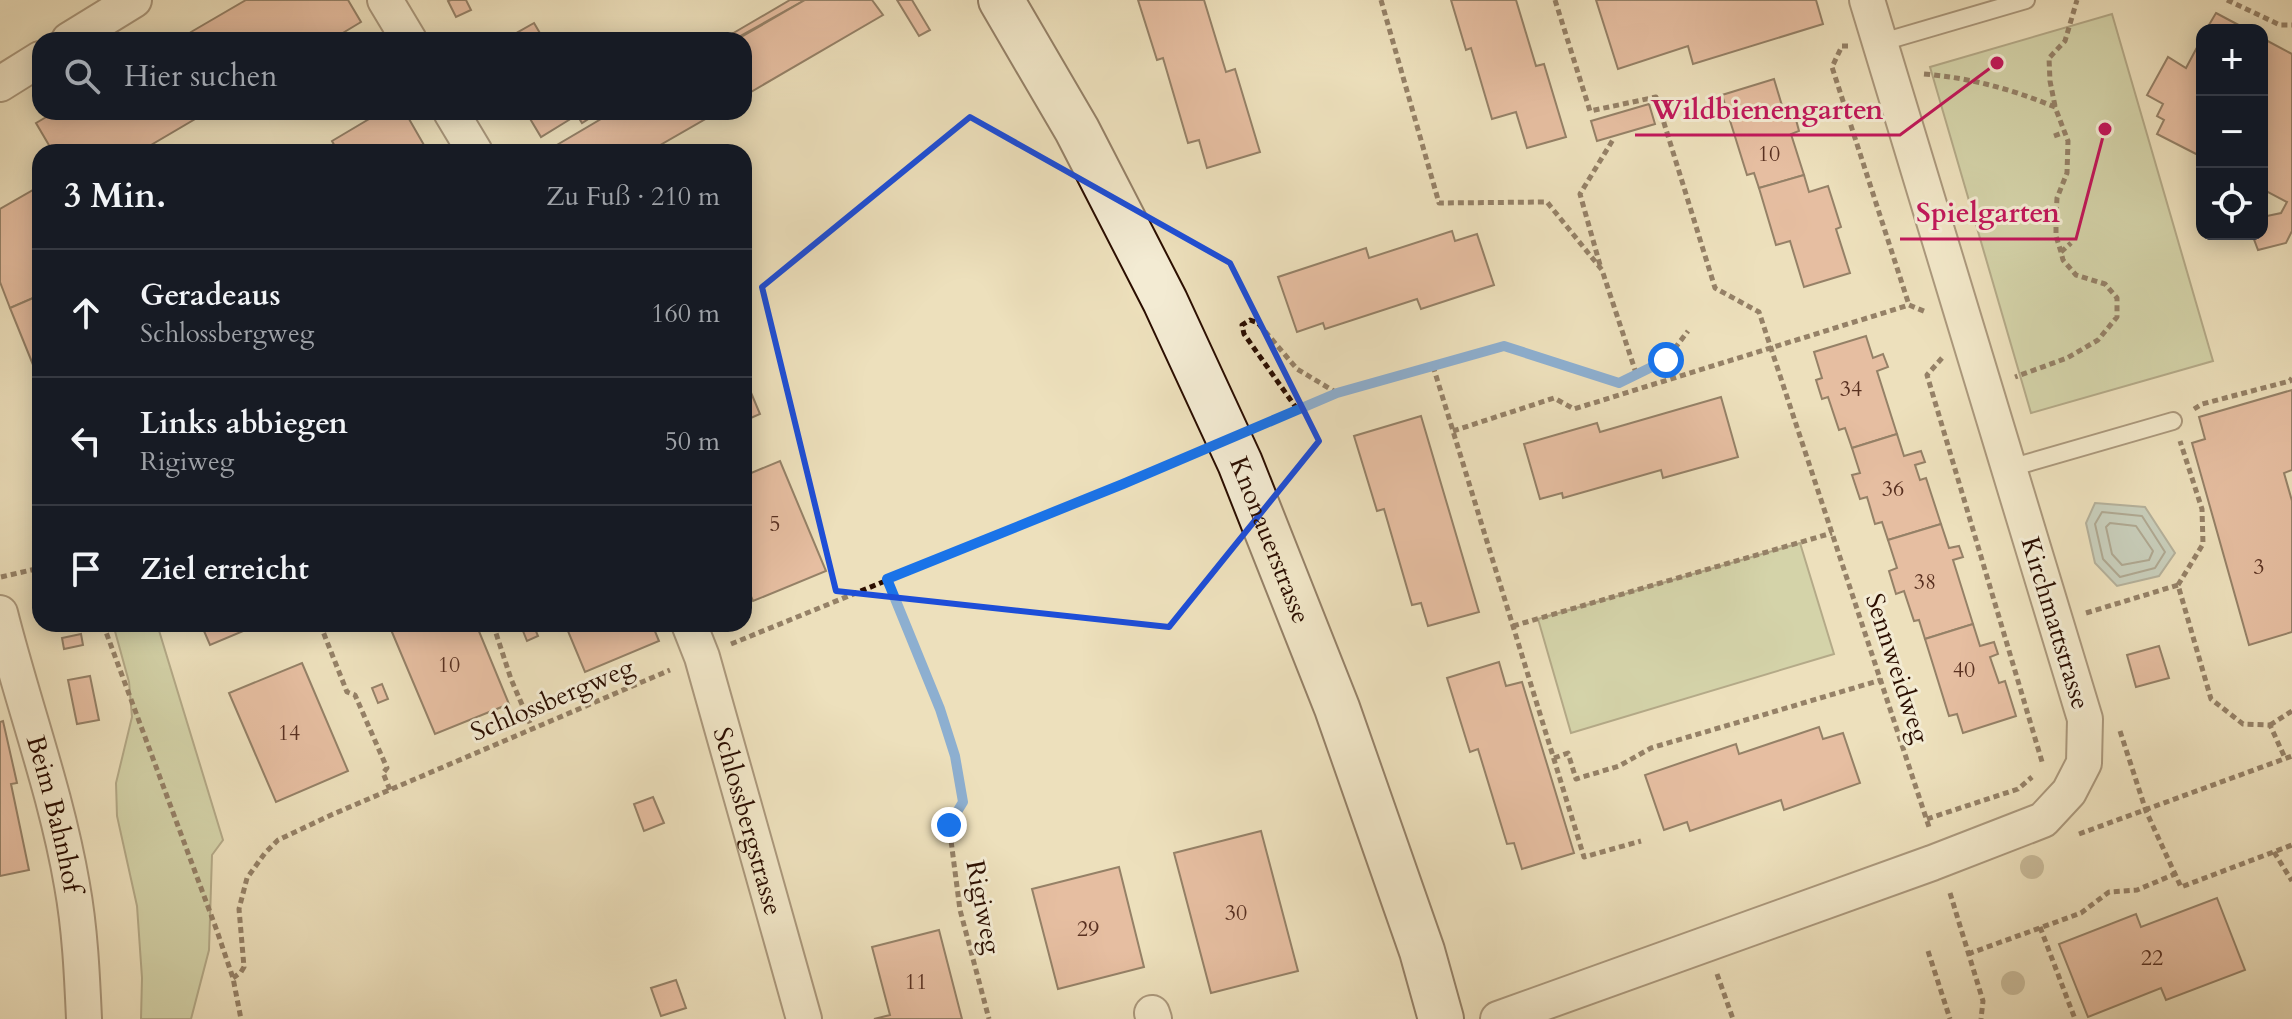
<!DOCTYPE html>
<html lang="de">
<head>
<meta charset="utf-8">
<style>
  body { margin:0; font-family:Cardo,serif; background:#242831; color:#f1f3f6 }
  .controls { position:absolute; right:24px; top:24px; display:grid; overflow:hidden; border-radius:16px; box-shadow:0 4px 20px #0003 }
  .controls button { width:72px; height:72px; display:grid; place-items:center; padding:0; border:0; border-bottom:2px solid #363941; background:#171b24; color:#f1f3f6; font:40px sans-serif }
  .stop { position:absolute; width:24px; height:24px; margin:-18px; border:6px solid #1a73e8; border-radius:50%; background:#fff }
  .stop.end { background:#1a73e8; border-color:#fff; box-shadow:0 2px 8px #0008 }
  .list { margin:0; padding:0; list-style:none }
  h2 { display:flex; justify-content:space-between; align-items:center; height:104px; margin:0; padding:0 32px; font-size:34px }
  h2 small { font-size:26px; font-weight:400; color:#9ea1a6 }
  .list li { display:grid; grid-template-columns:52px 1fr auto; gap:24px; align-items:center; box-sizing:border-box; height:128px; padding:0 32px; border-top:2px solid #363941 }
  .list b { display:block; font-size:30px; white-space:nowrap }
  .list p { margin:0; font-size:26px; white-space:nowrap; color:#9ea1a6 }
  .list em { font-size:26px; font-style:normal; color:#9ea1a6 }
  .icon { flex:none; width:44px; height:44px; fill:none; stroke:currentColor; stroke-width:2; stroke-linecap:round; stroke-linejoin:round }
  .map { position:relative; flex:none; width:2292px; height:1019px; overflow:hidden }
  .search { position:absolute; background:#171b24; box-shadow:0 4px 20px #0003; left:32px; top:32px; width:720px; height:88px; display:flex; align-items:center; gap:20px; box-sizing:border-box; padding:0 28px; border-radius:24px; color:#9ea1a6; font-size:30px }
  .panel { position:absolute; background:#171b24; box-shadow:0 4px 20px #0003; left:32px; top:144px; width:720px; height:488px; border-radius:24px }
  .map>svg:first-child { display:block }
</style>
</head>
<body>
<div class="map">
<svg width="2292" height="1019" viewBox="0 0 2292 1019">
  <rect width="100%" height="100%" fill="#ede0bc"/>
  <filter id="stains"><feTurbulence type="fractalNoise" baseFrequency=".0025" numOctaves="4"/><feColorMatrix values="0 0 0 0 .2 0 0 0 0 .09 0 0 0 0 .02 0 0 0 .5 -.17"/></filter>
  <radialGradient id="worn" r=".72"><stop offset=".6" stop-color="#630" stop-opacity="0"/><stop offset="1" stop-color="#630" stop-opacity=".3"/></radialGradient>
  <g fill="#b5c393" stroke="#70684a" stroke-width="2">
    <polygon points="2112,14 2213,361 2031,413 1930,67"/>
    <polygon points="1800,543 1834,654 1571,733 1538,619"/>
    <polygon points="113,624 157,624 223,840 212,855 209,950 191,1019 141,1019 142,978 137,906 117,816 116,783 132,717 129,682"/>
  </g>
  <polygon fill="#9ebabc" stroke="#707571" stroke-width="2" points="2095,503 2145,507 2175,553 2159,576 2117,586 2095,563 2086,523"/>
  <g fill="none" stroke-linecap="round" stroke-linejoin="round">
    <g stroke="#64645e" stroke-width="2">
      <polygon points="2102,512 2142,516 2165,552 2155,568 2120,577 2103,559 2095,524"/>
      <polygon points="2110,523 2136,526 2153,551 2149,560 2122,565 2112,554 2106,527"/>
    </g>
  </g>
  <g fill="#dd9580" stroke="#2b0e00" stroke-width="2">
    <polygon points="246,0 348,0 361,22 331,40 196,40 191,32"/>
    <polygon points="451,0 466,0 471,10 456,17 448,1"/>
    <polygon points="790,0 805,0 733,40 730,35"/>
    <polygon points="805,0 872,0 883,15 744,96 744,40 736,40"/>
    <polygon points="897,0 912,0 930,30 919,36"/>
    <polygon points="1138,0 1204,0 1226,72 1235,69 1260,152 1207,168 1199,140 1188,143 1163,58 1157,60"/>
    <polygon points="1451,0 1516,0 1536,66 1544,64 1566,137 1527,148 1516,112 1492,119 1471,48 1466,50"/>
    <polygon points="1596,0 1816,0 1823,24 1693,64 1688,46 1618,69"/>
    <polygon points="2216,13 2248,30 2206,30"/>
    <polygon points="534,23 544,40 504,40"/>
    <polygon points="2202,38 2202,157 2157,134 2164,120 2157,116 2163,104 2147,95 2168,57 2186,68"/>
    <polygon points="2262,38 2292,54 2292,231 2286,243 2258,250 2252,234 2262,234 2262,217 2281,213 2287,202 2262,189"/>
    <polygon points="1774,79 1786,119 1795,116 1799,131 1791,134 1804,175 1759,188 1754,173 1747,175 1722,95"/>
    <polygon points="1649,104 1655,124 1597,141 1591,121"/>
    <polygon points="55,112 207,112 139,152 53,152 36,123"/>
    <polygon points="381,112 405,112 428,152 338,152 332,141"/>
    <polygon points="526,112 586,112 590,118 582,123 577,115 541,137"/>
    <polygon points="613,112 713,112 714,114 648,152 545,152"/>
    <polygon points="1804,175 1809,192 1828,186 1841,227 1836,229 1850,273 1804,287 1790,241 1776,245 1759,188"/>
    <polygon points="40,186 40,295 10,308 0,282 0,209"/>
    <polygon points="1452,231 1455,241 1477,234 1494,285 1421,309 1417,299 1325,329 1323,323 1297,332 1278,277 1366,248 1369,258"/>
    <polygon points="40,295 40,382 10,308"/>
    <polygon points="1866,336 1873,358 1883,354 1888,367 1877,371 1897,434 1852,448 1845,428 1839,430 1828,397 1822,399 1816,380 1822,378 1814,352"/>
    <polygon points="744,376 760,414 744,421"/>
    <polygon points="2292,390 2292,470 2284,473 2292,501 2292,632 2249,645 2192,443 2205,439 2199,417"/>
    <polygon points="1721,397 1738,457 1663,478 1661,470 1563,498 1562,493 1540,499 1524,444 1597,423 1600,432"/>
    <polygon points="1421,416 1479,612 1428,626 1421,603 1412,605 1384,509 1377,511 1354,436"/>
    <polygon points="1897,434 1904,456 1921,451 1925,462 1915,465 1920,480 1926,478 1941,524 1888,540 1882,522 1875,524 1867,497 1860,499 1852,475 1860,473 1852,448"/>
    <polygon points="780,461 826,571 753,601 744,580 744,476"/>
    <polygon points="1941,524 1949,548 1959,546 1963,557 1953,560 1973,624 1925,639 1919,620 1914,621 1904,591 1896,594 1889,571 1897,568 1888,540"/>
    <polygon points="201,624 260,624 210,645"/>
    <polygon points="392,624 476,624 509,704 435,734 389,625"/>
    <polygon points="525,624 533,624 538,636 527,641 521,626"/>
    <polygon points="565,624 652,624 659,641 585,672"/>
    <polygon points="1973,624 1980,646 1994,642 1998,654 1990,657 1999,683 2005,681 2016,716 1963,733 1957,714 1949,716 1925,639"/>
    <polygon points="81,634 83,645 64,649 62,638"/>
    <polygon points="2159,646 2169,678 2136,687 2127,655"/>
    <polygon points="1499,662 1506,686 1522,682 1574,853 1522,869 1514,843 1507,844 1478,749 1470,752 1447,678"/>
    <polygon points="302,663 348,771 276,802 229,693"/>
    <polygon points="90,676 99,720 77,724 68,680"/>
    <polygon points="382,684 388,699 378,703 372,688"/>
    <polygon points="3,721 17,783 11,784 29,870 0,876 0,722"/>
    <polygon points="1819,727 1823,739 1843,733 1860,783 1784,810 1781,800 1690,831 1687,822 1664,830 1645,775 1736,744 1739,754"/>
    <polygon points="653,797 664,823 644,831 634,804"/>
    <polygon points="1261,831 1298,971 1211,993 1174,853"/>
    <polygon points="1119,867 1144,967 1058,989 1032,889"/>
    <polygon points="2217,898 2245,970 2166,1000 2161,988 2088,1017 2059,944 2136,914 2141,927"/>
    <polygon points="939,930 962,1019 874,1019 890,1015 872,947"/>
    <polygon points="676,980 686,1008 661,1016 651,988"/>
  </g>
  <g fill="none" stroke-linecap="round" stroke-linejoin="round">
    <g stroke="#5c422f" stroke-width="20">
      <g id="lane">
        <polyline points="1879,43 2026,0"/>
        <polyline points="2010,468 2173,421"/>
      </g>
    </g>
    <g stroke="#5c422f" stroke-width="38">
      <g id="street">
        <polyline points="385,0 409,40"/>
        <polyline points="69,40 134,0"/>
        <polyline points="0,84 40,59"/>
        <polyline points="451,112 475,152"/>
        <path id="s1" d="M0 613C23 704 56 792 72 885 80 929 82 974 84 1019"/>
        <path id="s2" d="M689 624 702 657 804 1019"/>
        <polyline points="1152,1013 1154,1019"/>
        <polyline points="1498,1019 1932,863 2043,820 2069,792 2084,763 2085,719 1867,0"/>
      </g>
    </g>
    <g stroke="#2b0e00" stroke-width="48">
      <g id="secondary">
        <path id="s3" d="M1001 0 1077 130 1165 301 1240 463 1337 708 1422 951 1441 1019"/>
      </g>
    </g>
    <g stroke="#2b0e00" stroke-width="5" stroke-dasharray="6 4" stroke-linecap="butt">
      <polyline points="1381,0 1439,203 1547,202 1602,270 1636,373"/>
      <polyline points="1555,0 1590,111 1656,97 1715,288 1759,312 1930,830"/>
      <polyline points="2227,0 2280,25 2292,25"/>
      <polyline points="1848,46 1842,46 1832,67 1909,305"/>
      <path d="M1924 74C1971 78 2011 89 2055 107L2068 141 2067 173 2057 198 2056 218V236L2061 252 2063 260 2076 275 2105 284 2117 298V317L2098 340 2067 358 2015 377"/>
      <polyline points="2055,106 2050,81 2049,58 2065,41 2077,0"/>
      <polyline points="2054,136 2065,132"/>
      <polyline points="2061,252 2071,243"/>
      <polyline points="1600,265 1580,194 1614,138"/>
      <polyline points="1942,358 1927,375 2043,765"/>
      <polyline points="1433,366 1584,857 1641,841"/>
      <polyline points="1337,393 1297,369 1258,323 1250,320 1242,325 1244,334 1297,409 1337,393 1504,346 1619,383 1666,360 1688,331"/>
      <polyline points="2194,409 2202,404 2290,381 2292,378"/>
      <polyline points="1453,431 1554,398 1574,409 1909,305 1926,312"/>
      <polyline points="1,577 40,568"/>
      <polyline points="887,579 940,709 955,756 963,802 949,825 960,910 989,1019"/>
      <polyline points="2178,585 2203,544 2202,509 2180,441"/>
      <polyline points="2086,613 2178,585 2211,699 2243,724 2270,725 2285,758"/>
      <polyline points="103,624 217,931 233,978 241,1019"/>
      <polyline points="320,624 347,692 355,695 387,768 383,773 390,790"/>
      <polyline points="493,624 511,679 532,728"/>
      <polyline points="1513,626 1832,533"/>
      <polyline points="731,644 1123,484"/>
      <polyline points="2270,725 2292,711"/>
      <polyline points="2120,731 2146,811 2181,887 2292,845"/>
      <polyline points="1554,758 1568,753 1576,779 1619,766 1651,748 1881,680"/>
      <polyline points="1927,819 2018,789 2032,777"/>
      <polyline points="2079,834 2292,756"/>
      <polyline points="2274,852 2292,881"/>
      <polyline points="1950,893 1983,1001 1981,1019"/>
      <polyline points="2040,927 2075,1019"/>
      <polyline points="1928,951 1950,1019"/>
      <polyline points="1968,954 2081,913 2109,892 2137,890 2175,874"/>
      <polyline points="1717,974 1733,1019"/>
      <polyline points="233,978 241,972 244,967 239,909 247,878 265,853 278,840 331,815 670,670"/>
    </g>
    <use href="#lane" stroke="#f3ebd3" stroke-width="16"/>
    <use href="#street" stroke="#f3ebd3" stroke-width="34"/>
    <use href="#secondary" stroke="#f3ebd3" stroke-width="44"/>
    <polyline stroke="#2b0e00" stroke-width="5" stroke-dasharray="6 4" stroke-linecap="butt" points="1123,484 1297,409"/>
  </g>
  <g fill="#9d8f71">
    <circle cx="2032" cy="867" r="12"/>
    <circle cx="2013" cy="983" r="12"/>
  </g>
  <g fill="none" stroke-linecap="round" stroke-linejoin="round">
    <polyline stroke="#1a73e8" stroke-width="10" points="949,825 963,802 955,756 940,709 887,579 1123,484 1337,393 1504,346 1619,383 1666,360"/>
  </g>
  <path d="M0 0H2292V1019H0ZM970 117 1230 263 1319 441 1169 627 836 591 762 287Z" fill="#ede0bc" fill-opacity=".55" fill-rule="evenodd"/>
  <path fill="none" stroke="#1d4ed8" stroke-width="6" stroke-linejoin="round" d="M970 117 1230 263 1319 441 1169 627 836 591 762 287Z"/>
  <g text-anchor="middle" stroke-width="6" stroke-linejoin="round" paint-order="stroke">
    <g font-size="22" fill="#583020">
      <text x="1769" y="161">10</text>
      <text x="1851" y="396">34</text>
      <text x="1893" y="496">36</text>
      <text x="775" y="531">5</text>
      <text x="2259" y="574">3</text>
      <text x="1925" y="589">38</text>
      <text x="449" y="672">10</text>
      <text x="1964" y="677">40</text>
      <text x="289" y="740">14</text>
      <text x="1236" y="920">30</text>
      <text x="1088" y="936">29</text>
      <text x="2152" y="965">22</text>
      <text x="916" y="989">11</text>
    </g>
    <g font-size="26" fill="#2b0e00" stroke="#f3ebd3">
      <text dy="9" stroke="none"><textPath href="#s3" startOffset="604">Knonauerstrasse</textPath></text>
      <text transform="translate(2056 623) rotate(73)" y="9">Kirchmattstrasse</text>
      <text transform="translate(1898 668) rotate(72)" y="9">Sennweidweg</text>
      <text transform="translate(552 699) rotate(-23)" y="9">Schlossbergweg</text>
      <text dy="9" stroke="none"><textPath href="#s1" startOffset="208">Beim Bahnhof</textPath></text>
      <text dy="9" stroke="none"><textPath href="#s2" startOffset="206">Schlossbergstrasse</textPath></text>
      <text transform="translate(984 907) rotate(79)" y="9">Rigiweg</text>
    </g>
  </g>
  <path fill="none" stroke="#c2185b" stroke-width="3" d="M1997 63L1900 135H1635M2105 129L2076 239H1900"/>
  <g fill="#c2185b" stroke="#f3ebd3" stroke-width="3">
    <circle cx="1997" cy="63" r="8"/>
    <circle cx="2105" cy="129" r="8"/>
  </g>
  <g font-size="28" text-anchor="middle" font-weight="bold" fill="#c2185b" stroke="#f3ebd3" stroke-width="6" stroke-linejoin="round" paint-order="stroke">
    <text x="1767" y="119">Wildbienengarten</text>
    <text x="1988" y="222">Spielgarten</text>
  </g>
  <rect width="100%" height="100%" filter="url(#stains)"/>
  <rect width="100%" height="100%" fill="url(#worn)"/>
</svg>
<div class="controls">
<button>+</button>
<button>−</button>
<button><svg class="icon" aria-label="locate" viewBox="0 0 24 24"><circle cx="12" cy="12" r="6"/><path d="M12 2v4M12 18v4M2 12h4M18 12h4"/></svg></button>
</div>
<div class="stop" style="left:1666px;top:360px"></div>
<div class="stop end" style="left:949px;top:825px"></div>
<div class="search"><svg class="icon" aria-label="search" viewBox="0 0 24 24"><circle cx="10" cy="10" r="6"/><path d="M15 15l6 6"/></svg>Hier suchen</div>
<section class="panel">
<h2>3 Min.<small>Zu Fuß · 210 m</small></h2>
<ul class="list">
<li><svg class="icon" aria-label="ahead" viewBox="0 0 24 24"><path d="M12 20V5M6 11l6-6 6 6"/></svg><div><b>Geradeaus</b><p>Schlossbergweg</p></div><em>160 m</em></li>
<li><svg class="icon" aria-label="left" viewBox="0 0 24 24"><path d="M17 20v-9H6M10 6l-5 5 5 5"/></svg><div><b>Links abbiegen</b><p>Rigiweg</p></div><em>50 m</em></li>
<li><svg class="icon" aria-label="arrive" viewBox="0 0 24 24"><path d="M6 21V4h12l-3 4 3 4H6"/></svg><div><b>Ziel erreicht</b></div></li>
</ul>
</section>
</div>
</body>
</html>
